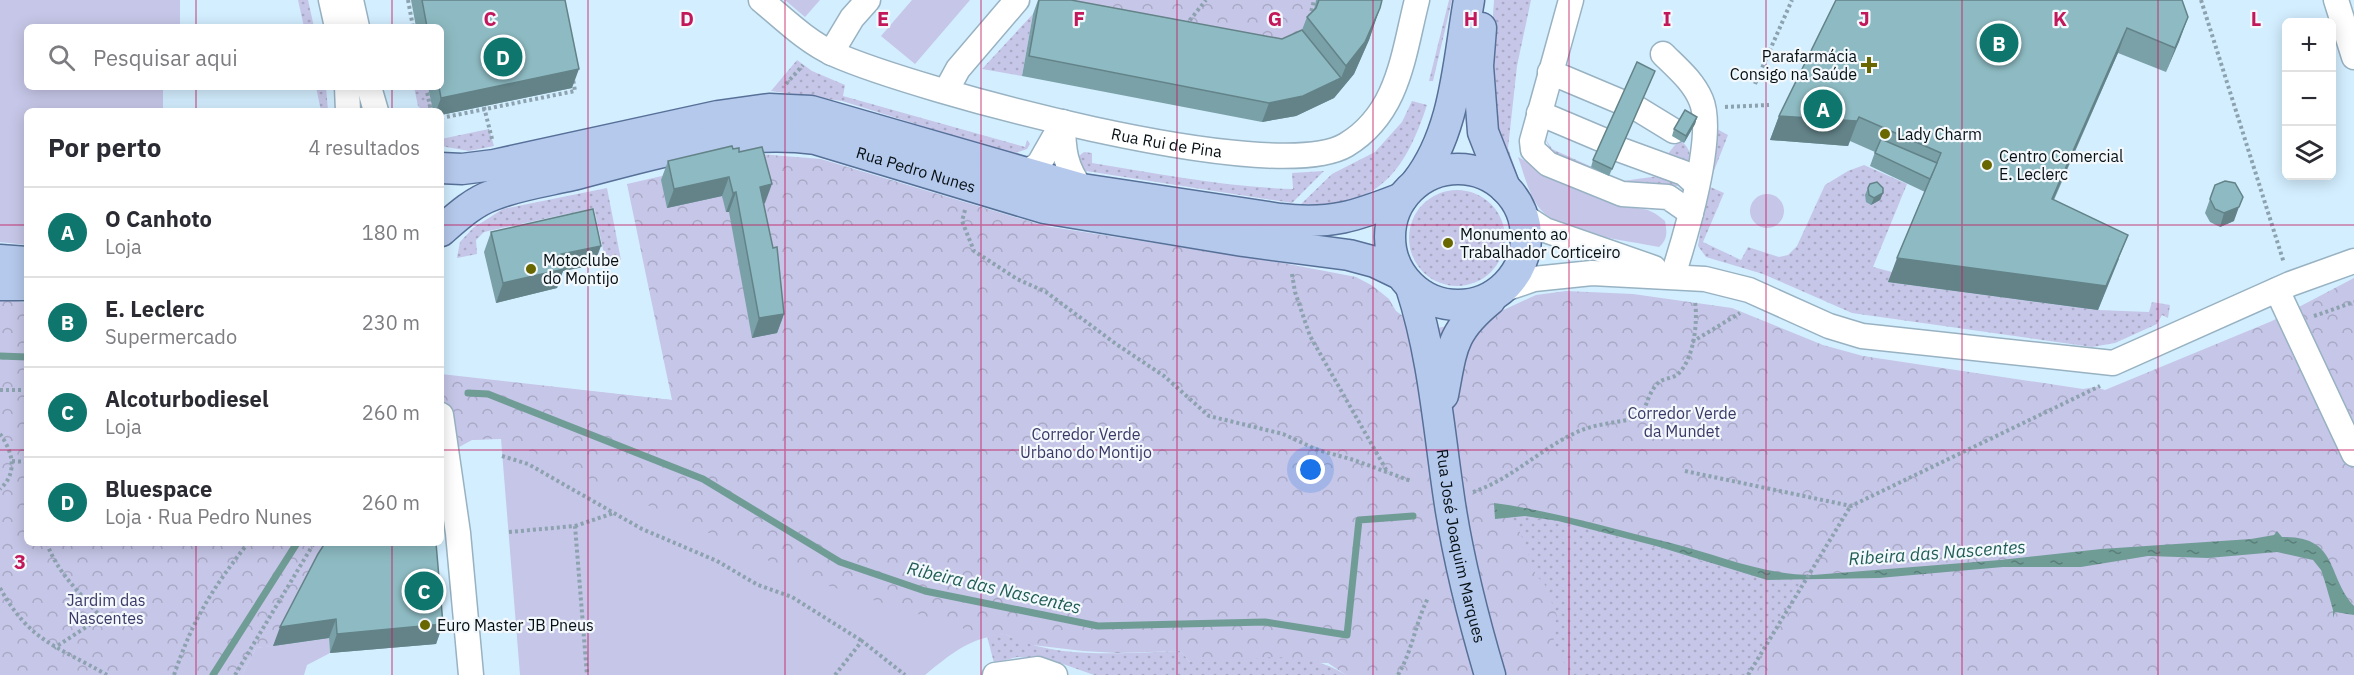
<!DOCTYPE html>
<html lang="pt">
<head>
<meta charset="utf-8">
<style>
  body { margin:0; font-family:"IBM Plex Sans",sans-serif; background:#f7f7f7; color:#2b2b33 }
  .controls { position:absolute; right:18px; top:18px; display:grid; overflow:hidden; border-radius:9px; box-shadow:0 3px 15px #0003 }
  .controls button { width:54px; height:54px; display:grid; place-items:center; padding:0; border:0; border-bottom:2px solid #e1e1e2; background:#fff; color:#2b2b33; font:30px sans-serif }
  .you { position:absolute; left:1311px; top:470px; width:21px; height:21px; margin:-15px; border:4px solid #fff; border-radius:50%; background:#1a73e8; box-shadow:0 0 0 9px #1a73e833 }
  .badge { display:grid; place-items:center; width:39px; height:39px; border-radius:50%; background:#0f766e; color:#fff; font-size:20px; font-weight:700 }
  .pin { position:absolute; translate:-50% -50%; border:3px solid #fff; box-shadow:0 2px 6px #0006 }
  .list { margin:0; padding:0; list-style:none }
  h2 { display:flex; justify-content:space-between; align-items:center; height:78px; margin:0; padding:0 24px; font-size:26px }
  h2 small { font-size:20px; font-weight:400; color:#7c7c81 }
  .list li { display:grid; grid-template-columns:39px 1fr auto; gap:18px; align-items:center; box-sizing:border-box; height:90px; padding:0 24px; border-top:2px solid #e1e1e2 }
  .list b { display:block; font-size:22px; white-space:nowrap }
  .list p { margin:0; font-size:20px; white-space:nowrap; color:#7c7c81 }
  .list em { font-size:20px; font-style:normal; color:#7c7c81 }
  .icon { flex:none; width:33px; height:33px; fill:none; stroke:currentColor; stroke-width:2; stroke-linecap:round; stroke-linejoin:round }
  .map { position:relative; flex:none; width:2354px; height:675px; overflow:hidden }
  .search { position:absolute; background:#fff; box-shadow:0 3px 15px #0003; left:24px; top:24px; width:420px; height:66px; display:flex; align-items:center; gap:15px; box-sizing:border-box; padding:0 21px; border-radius:9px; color:#7c7c81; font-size:22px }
  .panel { position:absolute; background:#fff; box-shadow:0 3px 15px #0003; left:24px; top:108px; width:420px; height:438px; border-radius:9px }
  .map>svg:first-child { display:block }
</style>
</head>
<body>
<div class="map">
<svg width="2354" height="675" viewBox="0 0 2354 675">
  <defs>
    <pattern id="park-crowns" width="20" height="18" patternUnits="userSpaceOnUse" patternTransform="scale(1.5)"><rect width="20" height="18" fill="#c6c6e8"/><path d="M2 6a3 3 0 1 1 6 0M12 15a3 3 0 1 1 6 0" fill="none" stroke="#a9a9c6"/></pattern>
    <pattern id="garden-dots" width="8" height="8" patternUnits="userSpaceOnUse" patternTransform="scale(1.5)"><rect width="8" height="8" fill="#c6c6e8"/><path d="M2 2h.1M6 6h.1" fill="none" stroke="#a9a9c6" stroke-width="1.8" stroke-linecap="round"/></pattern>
    <pattern id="water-ripples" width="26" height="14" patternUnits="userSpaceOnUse" patternTransform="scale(1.5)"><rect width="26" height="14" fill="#709c96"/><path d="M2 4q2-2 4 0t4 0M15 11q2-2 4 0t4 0" fill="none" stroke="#5a7e79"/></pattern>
  </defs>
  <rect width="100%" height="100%" fill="#d3eeff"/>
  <g fill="#c6c6e8">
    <polygon points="0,0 180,0 180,27 27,27 27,87 163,87 163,111 27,111 27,245 0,242"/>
    <polygon points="785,0 820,0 805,17"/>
    <polygon points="912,0 970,0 915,64 881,36"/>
    <path d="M1518 157C1551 175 1584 190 1619 204 1639 212 1645 203 1665 221 1667 232 1668 239 1659 247 1625 240 1564 235 1540 209 1529 195 1524 174 1518 157Z"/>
    <circle cx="1767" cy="211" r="17"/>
    <path d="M467 378 672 400 1005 634C969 638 952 653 925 675H520L501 439 472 440Z"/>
    <polygon points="329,638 330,653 307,665 304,675 242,675 256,648"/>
  </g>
  <g fill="url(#park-crowns)">
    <polygon points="1061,0 1316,0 1310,24 1295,49"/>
    <polygon points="758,154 821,159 1045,226 1283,263 1356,277 1373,286 1389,299 1396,311 1410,321 1437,328 1484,319 1536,295 1566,291 1633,294 1732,308 1823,345 1863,356 2083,389 2101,386 2098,388 2105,390 2272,321 2354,278 2354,675 1346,675 1328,663 1190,662 1180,651 1117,653 1083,651 1024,644 1005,634 987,636 813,581 501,438 472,440 441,457 441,374 672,400 627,184"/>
    <polygon points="0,298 27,303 27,543 332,543 311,573 273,646 256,648 242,675 0,675"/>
  </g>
  <g fill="url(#garden-dots)">
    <polygon points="298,0 308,0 314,27 304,27"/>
    <polygon points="1449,0 1452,0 1433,81 1429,81"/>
    <polygon points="1494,0 1531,0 1517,66 1508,148 1527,202 1501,161 1489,75"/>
    <polygon points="1033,14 1022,76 982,69"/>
    <polygon points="797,60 812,71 845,85 843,96 1025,147 1027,140 1030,144 1027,149 1012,154 842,101 771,91"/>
    <polygon points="316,87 326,87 328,111 321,111"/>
    <polygon points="414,87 428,87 433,111 423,111 418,106"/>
    <path d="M1412 101 1427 105C1405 172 1377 210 1301 204L1332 174 1375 152 1402 122Z"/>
    <polygon points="489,129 494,146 469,151 441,146 441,139"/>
    <polygon points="1717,129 1728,135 1708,186 1724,193 1703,242 1741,260 1748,247 1779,257 1788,255 1797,246 1825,185 1848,171 1864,165 1907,184 1873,267 1892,272 1888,282 2098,310 2149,312 2152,302 2170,305 2168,318 2162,315 2157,324 2115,343 2092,347 1852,313 1763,274 1706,257 1698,246"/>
    <polygon points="1545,138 1552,149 1623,181 1659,176 1676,182 1678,186 1638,189 1559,157 1551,151"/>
    <path d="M1679 140C1689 146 1691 153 1690 165L1667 155Z"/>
    <path d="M1084 152 1092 153V163C1159 174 1226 187 1293 189L1292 173 1324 171 1292 203 1086 171 1080 165 1079 156Z"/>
    <polygon points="607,188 621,260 606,263 594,208 484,232 476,240 477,254 457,258 460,242 473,228 503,209"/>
    <circle cx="1457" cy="238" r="48"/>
    <polygon points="1525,516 1595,530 1767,580 1808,579 1752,675 1572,675 1557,652 1552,633 1557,616 1545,585 1536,575 1520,532 1505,518"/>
    <path d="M1005 634C1054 660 1126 653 1180 651L1190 662C1245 663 1298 644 1346 675H1094L1049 659 1017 657 994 663 987 636Z"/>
  </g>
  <path fill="url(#water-ripples)" d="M1494 503C1554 511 1613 529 1671 543 1719 555 1763 575 1813 575L2000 560 2101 549 2251 539 2274 535 2277 531 2282 537C2339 536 2326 575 2354 606V615L2335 612 2333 618V610L2325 582 2321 570 2313 560 2277 552 2208 558 2148 556 2081 567H2003L1879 578 1767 580 1656 546 1558 521 1525 516 1495 519Z"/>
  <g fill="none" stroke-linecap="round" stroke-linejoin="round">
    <g stroke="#709c96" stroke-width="7">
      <polyline points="0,356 27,357"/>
      <polyline points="468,393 488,394 703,479 840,562 925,591 1098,626 1265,622 1347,635 1359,520 1413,516"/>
      <polyline points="213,675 297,543"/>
    </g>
    <g stroke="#98b2c2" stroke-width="27">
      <g id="minor">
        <polyline points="331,0 337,27"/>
        <polyline points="351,0 357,27"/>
        <path id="s1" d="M761 0C784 19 807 42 834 54 915 90 1273 188 1346 145 1399 113 1403 55 1417 0"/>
        <polyline points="1571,0 1532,141 1533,150 1548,164 1622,194 1668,197 1691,213"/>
        <polyline points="2336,0 2354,57"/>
        <polyline points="831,53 852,18 868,0"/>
        <path d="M1663 54C1677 68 1693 81 1701 100 1716 135 1685 238 1673 275"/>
        <polyline points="1550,72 1619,101"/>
        <polyline points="347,87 348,111"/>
        <polyline points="369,87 376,111"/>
        <polyline points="946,91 958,69 1017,0"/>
        <polyline points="1638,109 1674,131"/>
        <polyline points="1539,113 1603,140"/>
        <polyline points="1621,150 1684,173 1696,184"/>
        <path d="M1024 174 1039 164 1063 122C1063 149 1065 168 1082 189"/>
        <polyline points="1522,215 1545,230 1654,268"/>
        <polyline points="1502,290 1534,279 1592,273 1705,279 1749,290 1829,326 1862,336 2113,363 2290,284 2354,261"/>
        <polyline points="2277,290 2354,454"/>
        <polyline points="441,415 458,533 471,675"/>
        <polyline points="995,675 1038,669 1055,675"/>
      </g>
    </g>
    <g stroke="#577098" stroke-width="33">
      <g id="major">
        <polyline points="1481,28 1478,66 1483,132 1505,188"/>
        <path d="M441 168 462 169 494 165 718 116 769 109 811 111 1082 189 1280 219C1331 225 1356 216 1402 198"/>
        <circle cx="1458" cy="237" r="68"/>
        <path d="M1416 183C1456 132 1458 62 1469 0"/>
        <path id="s2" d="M441 231C457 217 473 202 493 195 518 185 547 181 573 175 651 155 734 128 815 139L1044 208 1243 241 1349 255 1375 262 1400 274"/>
        <polyline points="0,260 27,262"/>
        <polyline points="0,285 27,285"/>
        <path id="s3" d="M1411 287C1435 361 1439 436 1451 511 1460 566 1474 621 1490 675"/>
        <path d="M1443 395C1452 348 1451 332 1490 300"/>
      </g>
    </g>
    <g stroke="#8da2af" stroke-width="4" stroke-dasharray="3 3" stroke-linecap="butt">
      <polyline points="408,0 413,27"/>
      <polyline points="2201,0 2284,263"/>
      <polyline points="1310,17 1314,0"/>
      <polyline points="1186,25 1206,0"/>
      <polyline points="786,84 803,65"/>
      <polyline points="1755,84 1792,0"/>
      <polyline points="426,87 431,111"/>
      <polyline points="484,107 492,139"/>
      <polyline points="1725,107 1769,105"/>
      <polyline points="441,118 575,91 573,79"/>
      <polyline points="965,210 962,221 974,251 1017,279 1046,292 1116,344 1164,376 1209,416 1283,434 1318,450 1354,460 1411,481"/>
      <polyline points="1292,274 1295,292 1310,336 1388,473"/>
      <polyline points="2314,316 2354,302"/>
      <polyline points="1692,342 1740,313"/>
      <polyline points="0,390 27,390"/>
      <path d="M0 434C13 452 18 473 0 489"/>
      <polyline points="502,456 528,464 642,529 717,561 758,585 792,597 862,641"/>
      <polyline points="12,461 27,462"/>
      <polyline points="1685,471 1851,506 2100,386"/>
      <path d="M1473 492C1512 479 1540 449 1577 432 1597 423 1619 423 1640 417 1647 406 1648 394 1657 384 1662 378 1672 379 1678 374 1694 359 1698 322 1695 302"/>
      <polyline points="575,526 614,513"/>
      <polyline points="509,532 575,526 587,675"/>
      <path d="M47 543C56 571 80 593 99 615L94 622 54 648"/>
      <path d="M0 588C30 642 57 646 107 675"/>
      <path d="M174 675C193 619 212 589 248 543"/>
      <polyline points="235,675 314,543"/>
      <polyline points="835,675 862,641 905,675"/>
      <path d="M1398 675C1413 649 1415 624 1428 598"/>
      <polyline points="1748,675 1850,507"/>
    </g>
    <use href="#minor" stroke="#fff" stroke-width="24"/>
    <use href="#major" stroke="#b5c9ec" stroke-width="30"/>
  </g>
  <g fill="#7aa1a8">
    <polygon points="411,0 565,0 572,88 441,115 441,111 433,111 428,87 441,87 441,27 416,27"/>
    <polygon points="1038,0 1071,0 1282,39 1302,30 1307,17 1314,9 1316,0 1382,0 1369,40 1354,74 1334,98 1296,116 1262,122 1022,76 1033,14"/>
    <polygon points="1836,0 2188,17 2166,72 2118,53 2054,200 2119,259 2098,310 1888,282 1925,192 1870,166 1875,152 1850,141 1848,146 1770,140 1779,116"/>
    <polygon points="1652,78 1609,176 1591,167 1593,160"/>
    <polygon points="1697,117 1695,124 1684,143 1672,136 1674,129"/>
    <polygon points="733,149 739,152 765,203 764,204 784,314 777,333 752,338 729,212 726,212 722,196 667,208 661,180 668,161"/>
    <polygon points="2215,185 2234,221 2220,227 2210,222 2205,213"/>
    <polygon points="1868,188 1883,193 1880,200 1871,205 1866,202 1865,195"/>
    <polygon points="491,232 594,265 563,271 557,288 496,303 484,252"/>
    <polygon points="318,554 443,624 436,644 330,653 329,638 273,646"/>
  </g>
  <g fill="#638388">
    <polygon points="1380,8 1369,40 1354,74 1334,98 1296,116 1262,122 1269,103 1341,78 1346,66"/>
    <polygon points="2188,17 2179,42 2166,72 2175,48"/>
    <polygon points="2127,28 2118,53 2043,223 2052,199"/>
    <polygon points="579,69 572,88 441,115 441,111 436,111 441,98"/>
    <polygon points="1779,116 1859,117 1848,146 1770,140"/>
    <polygon points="1697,117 1695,124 1684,143 1686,136"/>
    <polygon points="729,177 722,196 667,208 674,189"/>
    <polygon points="772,184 765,203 753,206 760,187"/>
    <polygon points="736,192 729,212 726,212 733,193"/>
    <polygon points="1883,193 1880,200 1871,205 1874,198"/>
    <polygon points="2239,207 2234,221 2220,227 2224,213"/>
    <polygon points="2128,235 2098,310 1888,282 1897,258"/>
    <polygon points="601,246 594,265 563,271 557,288 496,303 503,283 561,254"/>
    <polygon points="784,314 777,333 752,338 759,318"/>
    <polygon points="336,619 329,638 273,646 280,627"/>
    <polygon points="443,624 436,644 330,653 337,634"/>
  </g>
  <g fill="#8ebbc3" stroke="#638388" stroke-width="1.5">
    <polygon points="422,0 565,0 579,69 441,98 439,87 441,87 441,27 427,27"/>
    <polygon points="1039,0 1071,0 1282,39 1302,30 1341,78 1303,96 1269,103 1029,56"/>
    <polygon points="1319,0 1382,0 1380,8 1365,42 1346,66 1307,17 1316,8"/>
    <polygon points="1836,0 2182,0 2188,17 2175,48 2127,28 2052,199 2128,235 2106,286 1897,258 1941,153 1859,117 1857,121 1779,116"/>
    <polygon points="1637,62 1655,71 1612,169 1593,160"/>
    <polygon points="1685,110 1697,117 1686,136 1674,129"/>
    <polygon points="1881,139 1937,163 1930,179 1875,153"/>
    <polygon points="732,146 733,149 739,148 739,152 762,147 772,184 760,187 773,248 777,247 784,314 759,318 736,192 733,193 729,177 674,189 668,161"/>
    <polygon points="2225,181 2235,183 2243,197 2239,207 2224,213 2215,209 2210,199 2215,185"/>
    <polygon points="1877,182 1883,188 1883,193 1874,198 1869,195 1868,188 1870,184"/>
    <polygon points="593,209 601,246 561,254 564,269 503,283 491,232"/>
    <polygon points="325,543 436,543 443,624 337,634 336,619 280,627 318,554"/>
  </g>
  <path fill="none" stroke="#c2185b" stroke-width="1.5" stroke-opacity="0.55" d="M196 0V27M392 0V27M588 0V675M785 0V675M981 0V675M1177 0V675M1373 0V675M1569 0V675M1766 0V675M1962 0V675M2158 0V675M196 87V111M392 87V111M0 225H27M441 225H2354M0 450H27M441 450H2354M196 543V675M392 543V675"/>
  <g fill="#686700" stroke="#f2f8fb" stroke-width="2">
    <path d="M1866 56h6v6h6v6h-6v6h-6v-6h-6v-6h6z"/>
    <circle cx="1885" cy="134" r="6"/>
    <circle cx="1987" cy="165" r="6"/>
    <circle cx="1448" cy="243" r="6"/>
    <circle cx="531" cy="269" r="6"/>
    <circle cx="425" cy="625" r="6"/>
  </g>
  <g text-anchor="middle" stroke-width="4.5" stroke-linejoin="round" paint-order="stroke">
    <g font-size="16" fill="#060f14" stroke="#f2f8fb" text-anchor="start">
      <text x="1857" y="62" text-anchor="end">Parafarmácia<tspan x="1857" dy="18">Consigo na Saúde</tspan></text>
      <text x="1897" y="140">Lady Charm</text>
      <text x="1999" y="162">Centro Comercial<tspan x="1999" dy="18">E. Leclerc</tspan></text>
      <text x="1460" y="240">Monumento ao<tspan x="1460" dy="18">Trabalhador Corticeiro</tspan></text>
      <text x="543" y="266">Motoclube<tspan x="543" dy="18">do Montijo</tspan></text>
      <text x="437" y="631">Euro Master JB Pneus</text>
    </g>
    <g font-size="16" fill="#060f14" stroke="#f2f8fb">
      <text dy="6" stroke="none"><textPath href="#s1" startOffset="436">Rua Rui de Pina</textPath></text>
      <text dy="6" stroke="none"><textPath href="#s2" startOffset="498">Rua Pedro Nunes</textPath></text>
      <text dy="6" stroke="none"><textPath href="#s3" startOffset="264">Rua José Joaquim Marques</textPath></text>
    </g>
    <g font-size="16" fill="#3c3867" stroke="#f2f8fb">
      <text x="1682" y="419">Corredor Verde<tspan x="1682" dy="18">da Mundet</tspan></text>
      <text x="1086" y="440">Corredor Verde<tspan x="1086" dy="18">Urbano do Montijo</tspan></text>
      <text x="106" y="606">Jardim das<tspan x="106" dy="18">Nascentes</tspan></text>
    </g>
    <g font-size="18" font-style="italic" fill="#1f5c55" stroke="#f2f8fb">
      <text transform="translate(1937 553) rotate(-4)" y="6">Ribeira das Nascentes</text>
      <text transform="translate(994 588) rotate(13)" y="6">Ribeira das Nascentes</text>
    </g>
  </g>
  <g font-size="20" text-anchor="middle" font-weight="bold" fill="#c2185b" stroke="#f2f8fb" stroke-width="4.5" stroke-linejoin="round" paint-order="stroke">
    <text x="490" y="26">C</text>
    <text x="687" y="26">D</text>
    <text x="883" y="26">E</text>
    <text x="1079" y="26">F</text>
    <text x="1275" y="26">G</text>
    <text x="1471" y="26">H</text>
    <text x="1667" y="26">I</text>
    <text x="1864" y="26">J</text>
    <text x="2060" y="26">K</text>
    <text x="2256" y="26">L</text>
    <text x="20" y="569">3</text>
  </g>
</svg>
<div class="controls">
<button>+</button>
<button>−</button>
<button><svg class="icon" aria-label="layers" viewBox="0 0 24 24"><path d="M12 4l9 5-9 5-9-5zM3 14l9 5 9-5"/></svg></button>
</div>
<div class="you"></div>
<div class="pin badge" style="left:1823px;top:109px">A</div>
<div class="pin badge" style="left:1999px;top:43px">B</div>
<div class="pin badge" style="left:424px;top:591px">C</div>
<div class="pin badge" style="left:503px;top:57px">D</div>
<div class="search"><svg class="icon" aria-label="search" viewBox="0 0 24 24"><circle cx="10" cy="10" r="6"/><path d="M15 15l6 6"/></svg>Pesquisar aqui</div>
<section class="panel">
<h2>Por perto<small>4 resultados</small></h2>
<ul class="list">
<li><span class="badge">A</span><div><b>O Canhoto</b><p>Loja</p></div><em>180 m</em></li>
<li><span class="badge">B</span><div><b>E. Leclerc</b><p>Supermercado</p></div><em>230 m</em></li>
<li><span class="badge">C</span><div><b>Alcoturbodiesel</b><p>Loja</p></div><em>260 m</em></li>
<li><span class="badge">D</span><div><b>Bluespace</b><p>Loja · Rua Pedro Nunes</p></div><em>260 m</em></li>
</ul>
</section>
</div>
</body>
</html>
